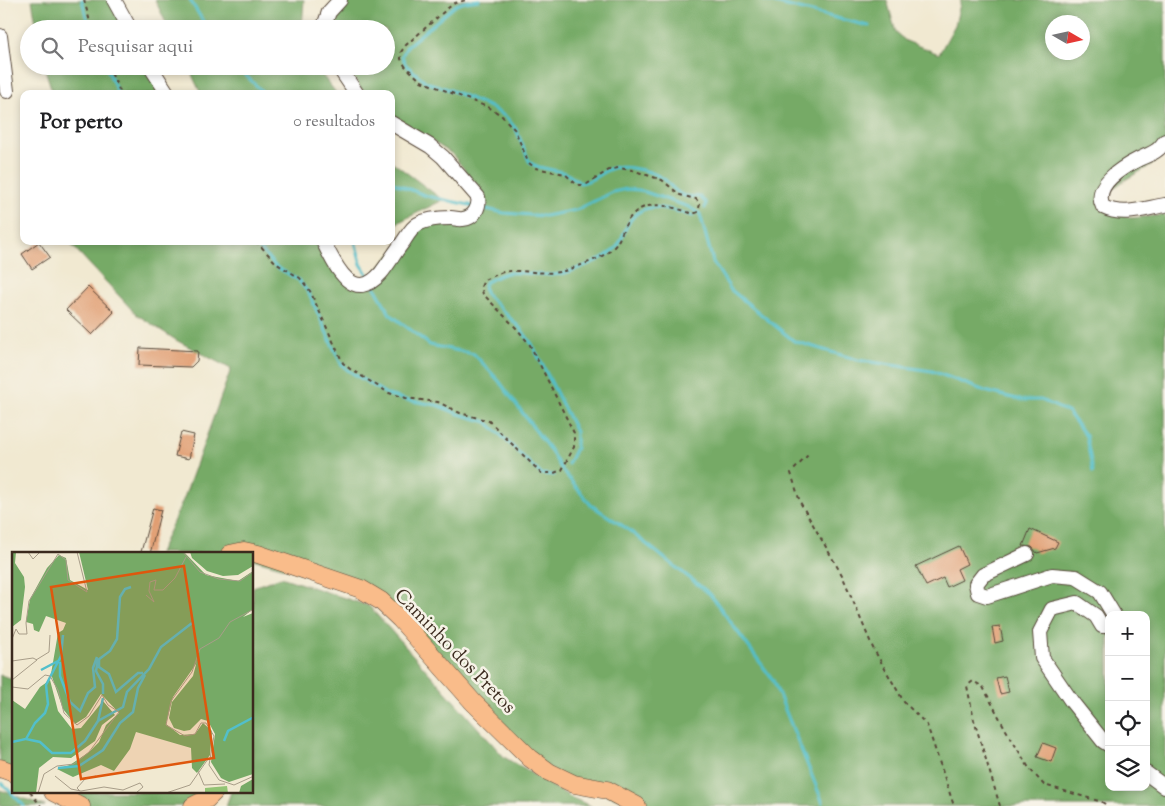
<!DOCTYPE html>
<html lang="pt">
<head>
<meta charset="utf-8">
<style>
  body { margin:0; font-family:"Sorts Mill Goudy",serif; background:#f2f2f2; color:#202124 }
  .controls { position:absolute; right:15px; bottom:15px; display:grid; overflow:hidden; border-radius:10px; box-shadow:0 2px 8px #0003 }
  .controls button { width:45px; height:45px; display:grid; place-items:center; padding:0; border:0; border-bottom:1px solid #e0e0e0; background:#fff; color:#202124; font:25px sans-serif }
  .compass { position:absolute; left:1045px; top:15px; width:45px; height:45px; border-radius:50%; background:#fff; box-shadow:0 2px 8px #0003; rotate:99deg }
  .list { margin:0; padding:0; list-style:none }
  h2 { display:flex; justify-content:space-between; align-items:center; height:65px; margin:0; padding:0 20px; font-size:21px }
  h2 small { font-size:16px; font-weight:400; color:#757577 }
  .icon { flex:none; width:28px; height:28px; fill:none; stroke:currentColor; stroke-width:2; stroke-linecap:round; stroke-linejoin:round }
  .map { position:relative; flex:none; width:1165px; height:806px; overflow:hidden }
  .search { position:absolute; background:#fff; box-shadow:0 2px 8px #0003; left:20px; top:20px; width:375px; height:55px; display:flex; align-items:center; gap:12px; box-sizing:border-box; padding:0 18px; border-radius:28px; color:#757577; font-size:19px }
  .panel { position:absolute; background:#fff; box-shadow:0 2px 8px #0003; left:20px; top:90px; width:375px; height:155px; border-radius:10px }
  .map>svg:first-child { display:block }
</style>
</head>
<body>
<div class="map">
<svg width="1165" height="806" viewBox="0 0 1165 806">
  <rect width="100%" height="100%" fill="#f7f3e8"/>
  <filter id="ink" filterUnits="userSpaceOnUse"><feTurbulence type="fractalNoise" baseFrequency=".02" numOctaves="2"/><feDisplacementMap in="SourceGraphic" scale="10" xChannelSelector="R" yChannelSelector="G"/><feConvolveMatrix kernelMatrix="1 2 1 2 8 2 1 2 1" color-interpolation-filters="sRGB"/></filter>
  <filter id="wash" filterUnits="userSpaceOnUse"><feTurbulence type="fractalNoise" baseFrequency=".0096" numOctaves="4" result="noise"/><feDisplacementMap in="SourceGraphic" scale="20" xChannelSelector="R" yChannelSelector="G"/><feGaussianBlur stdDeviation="1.12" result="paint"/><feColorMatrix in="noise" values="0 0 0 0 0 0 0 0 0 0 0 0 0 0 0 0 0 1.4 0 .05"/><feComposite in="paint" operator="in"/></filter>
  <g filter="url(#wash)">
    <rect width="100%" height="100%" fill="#f1e9d1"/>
    <g fill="#76aa66" stroke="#586a42" fill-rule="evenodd">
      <polygon points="32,0 114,0 130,29 37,29"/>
      <polygon points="155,0 304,0 302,29 169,29"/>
      <path d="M350 0H887L896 33 906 41 939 54 955 25 961 0H1165V153C1148 174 1111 177 1103 207L1131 218 1165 215V806H637L549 772 361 589 234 554 159 553 184 498 231 369 176 340 136 314 68 241H323L337 269 365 284 416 225 461 219 483 195 480 189 452 154 391 114V94H368L360 88 346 66H386V29H330L333 11ZM1052 22H1082V52H1052ZM1109 615H1146V787H1109Z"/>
      <polygon points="44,66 150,66 168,94 53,94"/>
      <polygon points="188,66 315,66 337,94 201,94"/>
      <polygon points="391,161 443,200 391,226"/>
      <polygon points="281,577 369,606 504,757 572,798 591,806 226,806 231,792 252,792 253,587"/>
      <polygon points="0,675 14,679 14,777 0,767"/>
      <polygon points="0,790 45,806 0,806"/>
      <polygon points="45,792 212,792 193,806 80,806"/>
    </g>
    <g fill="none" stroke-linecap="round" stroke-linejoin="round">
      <g stroke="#52bfcb" stroke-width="3">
        <polyline points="82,0 90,29"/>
        <polyline points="190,0 208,29"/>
        <path d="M479 0 465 2 456 5 407 46 402 56 406 65 426 82 448 89 490 107 506 117 516 129 529 161 532 164 539 167 566 173 580 183C595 182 604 167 619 167 633 167 652 171 664 179 670 184 676 194 685 196 690 197 695 196 700 197L706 203 705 208"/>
        <polyline points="763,0 869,26"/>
        <polyline points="106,66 118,94"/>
        <polyline points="236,66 265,94"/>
        <polyline points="391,182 427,196 474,206"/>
        <polyline points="482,208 504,213 545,216 576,210 613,192 627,189 639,190 654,195 689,207 700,214 713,262 731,290 794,341 858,360 932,371 985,391 1021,400 1041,400 1068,412 1086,436 1093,472"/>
        <polyline points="253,241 275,266 298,280 308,292 341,364 349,371 388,395 406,400 437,405 459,414 487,422 541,474 554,475"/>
        <polyline points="355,241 361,264 370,279"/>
        <polyline points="373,284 390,314 430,345 474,354 499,381 550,450 562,470 591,505 626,528 710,594 773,680 823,803"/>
        <path d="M568 464 576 448V432L532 344 520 328 485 293 484 284 486 282C493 279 500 274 507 273 526 271 551 279 568 272 581 268 607 258 616 248 622 241 624 230 630 221 645 198 672 210 693 216"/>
        <polyline points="2,783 24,806"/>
      </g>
    </g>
    <g id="blocks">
      <g fill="#e19e72">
        <polygon points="39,242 50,257 32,269 22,254"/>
        <polygon points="88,287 114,312 92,335 66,310"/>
        <polygon points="140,348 198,351 197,361 191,367 139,365"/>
        <polygon points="181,432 194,435 189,459 175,456"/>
        <polygon points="153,508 161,510 150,554 145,554 141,552"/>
        <polygon points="1030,529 1058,542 1055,548 1037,553 1032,547 1023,546"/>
        <polygon points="959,546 967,564 957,569 962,580 947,587 943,578 926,586 916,566"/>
        <polygon points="1000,626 1003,641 995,643 992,627"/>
        <polygon points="1005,676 1009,692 1000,694 996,678"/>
        <polygon points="1043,743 1056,748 1051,762 1037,757"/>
      </g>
    </g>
  </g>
  <g filter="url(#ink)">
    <use href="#blocks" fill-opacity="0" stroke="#564739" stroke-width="1"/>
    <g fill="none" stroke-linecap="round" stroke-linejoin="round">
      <g stroke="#564739" stroke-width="16">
        <g id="minor">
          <polyline points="114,0 130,29"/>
          <polyline points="323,29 329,12 340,0"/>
          <polyline points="0,36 7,91"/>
          <polyline points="150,66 168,94"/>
          <polyline points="338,66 357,94"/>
          <path d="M1165 141C1163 144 1160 148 1157 150 1152 154 1145 156 1139 159 1123 167 1092 185 1103 207 1123 217 1143 209 1165 205"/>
          <path d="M323 241C334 263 352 306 381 273 389 263 395 252 403 242 407 236 412 227 418 224 427 219 440 218 451 218 455 218 459 220 463 219 474 218 480 207 478 197L443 157 430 146 391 123"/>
          <polyline points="1027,554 983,575 976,584 978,593 987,596 1052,575 1076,577 1100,592 1114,615"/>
          <polyline points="1109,626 1102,626 1096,616 1077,603 1052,609 1040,632 1042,658 1072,702 1103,741 1109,745"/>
          <polyline points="1146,773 1165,787"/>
        </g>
      </g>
      <g stroke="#564739" stroke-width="19">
        <g id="major">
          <polyline points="230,554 244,551 258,554 361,589 381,601 400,619 473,702 530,758 549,772 574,784 607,790 637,806"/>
          <polyline points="0,768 14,773"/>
          <polyline points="53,792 81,806"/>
          <polyline points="193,806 207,799 214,792"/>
        </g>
      </g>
      <g stroke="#564739" stroke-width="2" stroke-dasharray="4 4" stroke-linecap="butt">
        <polyline points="84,0 92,29"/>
        <polyline points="108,66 121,94"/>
        <path d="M256 241 277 264 300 278 310 291 343 363 350 369 389 393 406 398 438 402 460 413 489 421 541 473H554L562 470 574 447V433L530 345 518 330 483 294 481 287 484 280C492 277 501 271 510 271 526 270 552 276 567 270 581 265 601 259 612 249 620 242 622 230 627 222 642 196 671 206 693 214L698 212 700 204 696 199 680 195 662 180 632 170 618 168 609 170 587 184 580 185 576 184 565 174 535 168 528 162 515 130 501 115 490 108 421 81 405 66 401 59V52L406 45 448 8 455 3 466 0"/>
        <polyline points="808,455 791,473 800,502 842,575 873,648 904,702 927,725 954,806"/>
        <polyline points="30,792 41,806"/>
        <polyline points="1000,806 974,720 967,686 973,681 983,687 1006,730 1029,768 1044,785 1102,802 1108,806"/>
      </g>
      <use href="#minor" stroke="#fff" stroke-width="14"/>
      <use href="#major" stroke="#f9bc8a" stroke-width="18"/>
    </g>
  </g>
  <g text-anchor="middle" stroke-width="5" stroke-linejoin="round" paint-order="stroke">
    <g font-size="19" fill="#3b2a1e" stroke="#f7f3e8">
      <text transform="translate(456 650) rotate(46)" y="7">Caminho dos Pretos</text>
    </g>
  </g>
  <g transform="translate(12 552)">
    <rect width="241" height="241" fill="#f1e9d1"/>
    <path d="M215 234 216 241H193V236Z" fill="#93c474"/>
    <path d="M0 0H4L3 11 12 25 13 35 9 68 0 75ZM67 0H172L194 23 226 29 241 19V57L231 65 241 61V222L217 230 209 226 199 210 203 182 196 169 189 167 178 178 172 179 162 176 157 166 160 150 181 124 188 97 184 112 161 145 154 172 168 183 183 182 191 171 200 179 198 203 185 221 180 216 179 196 124 180 118 197 102 219 89 213 61 225 45 217 58 213 77 200 87 190 94 173 107 161 89 142 74 165 63 172 51 157 39 122 46 81 51 78 54 71 34 64 27 80 22 78 21 72 14 70 18 47 35 16 47 3 54 6 58 28 76 38ZM178 0H241V14L226 23 211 24 195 19 180 6ZM38 128 46 159 60 177 69 176 91 149 103 163 90 173 83 189 59 206 41 205 27 216 24 241H0V148L13 157 28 135ZM241 227V241H227L229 234Z" fill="#76aa66"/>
    <path fill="none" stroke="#52bfcb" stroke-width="2.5" d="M87 107V115L97 122 104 140 126 121H131M48 110V124L58 150 68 159 76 141 83 135 81 116 85 105M29 118 46 109M91 142V132L84 119 86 108 98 99 105 87 108 45 113 37 119 35M86 169 91 146M14 187 28 190 40 201H59L73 189 86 169 111 155 115 140 137 117 149 95 180 71M212 189 216 179 242 165M0 190 14 187 23 171 33 161 36 152 34 133 49 104 51 83M46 216 67 214 91 198 108 171 121 160 126 136 133 123"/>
    <path fill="none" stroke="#a89d89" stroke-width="1" d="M16 0 21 7 28 0M171 0 188 20 207 27 228 29 242 19M134 43 142 50 137 39 138 30 144 28 142 38H151L163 26 174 5M242 57 218 70 207 86 188 97 180 120 159 149 154 173 173 184 183 182 189 171H194L202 184 197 213 207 228 222 233 242 224M0 87 4 77 7 82H15L14 71 17 49 46 2 54 8 56 28 75 40 65 0M24 108 37 100 38 83M0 109 21 106 25 108 0 128M0 135 16 137 33 123 38 124 46 138 52 161 65 173 77 164 90 143 96 153 107 160 77 200 62 212 45 214 32 222 26 241M186 219 192 233M43 224 59 237 69 239 92 235 111 238 128 231 131 235 124 241M192 233 213 232M68 239 65 236 73 227 84 224M154 241 178 233 196 207"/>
    <path fill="#df570d" fill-opacity="0.15" stroke="#df570d" stroke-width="2.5" d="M172 14 202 206 69 227 39 35Z"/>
    <rect width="241" height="241" fill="none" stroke="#3b2a1e" stroke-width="2.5"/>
  </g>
</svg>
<div class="controls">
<button>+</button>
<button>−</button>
<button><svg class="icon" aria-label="locate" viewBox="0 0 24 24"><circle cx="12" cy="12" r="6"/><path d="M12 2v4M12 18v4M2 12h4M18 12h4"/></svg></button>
<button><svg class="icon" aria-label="layers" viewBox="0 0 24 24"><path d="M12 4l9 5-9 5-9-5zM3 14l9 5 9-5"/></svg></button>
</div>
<svg class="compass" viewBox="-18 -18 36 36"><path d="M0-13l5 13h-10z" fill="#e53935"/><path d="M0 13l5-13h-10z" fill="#757577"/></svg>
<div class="search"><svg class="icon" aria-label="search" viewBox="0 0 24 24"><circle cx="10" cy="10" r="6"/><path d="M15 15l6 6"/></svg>Pesquisar aqui</div>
<section class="panel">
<h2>Por perto<small>0 resultados</small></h2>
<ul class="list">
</ul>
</section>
</div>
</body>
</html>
